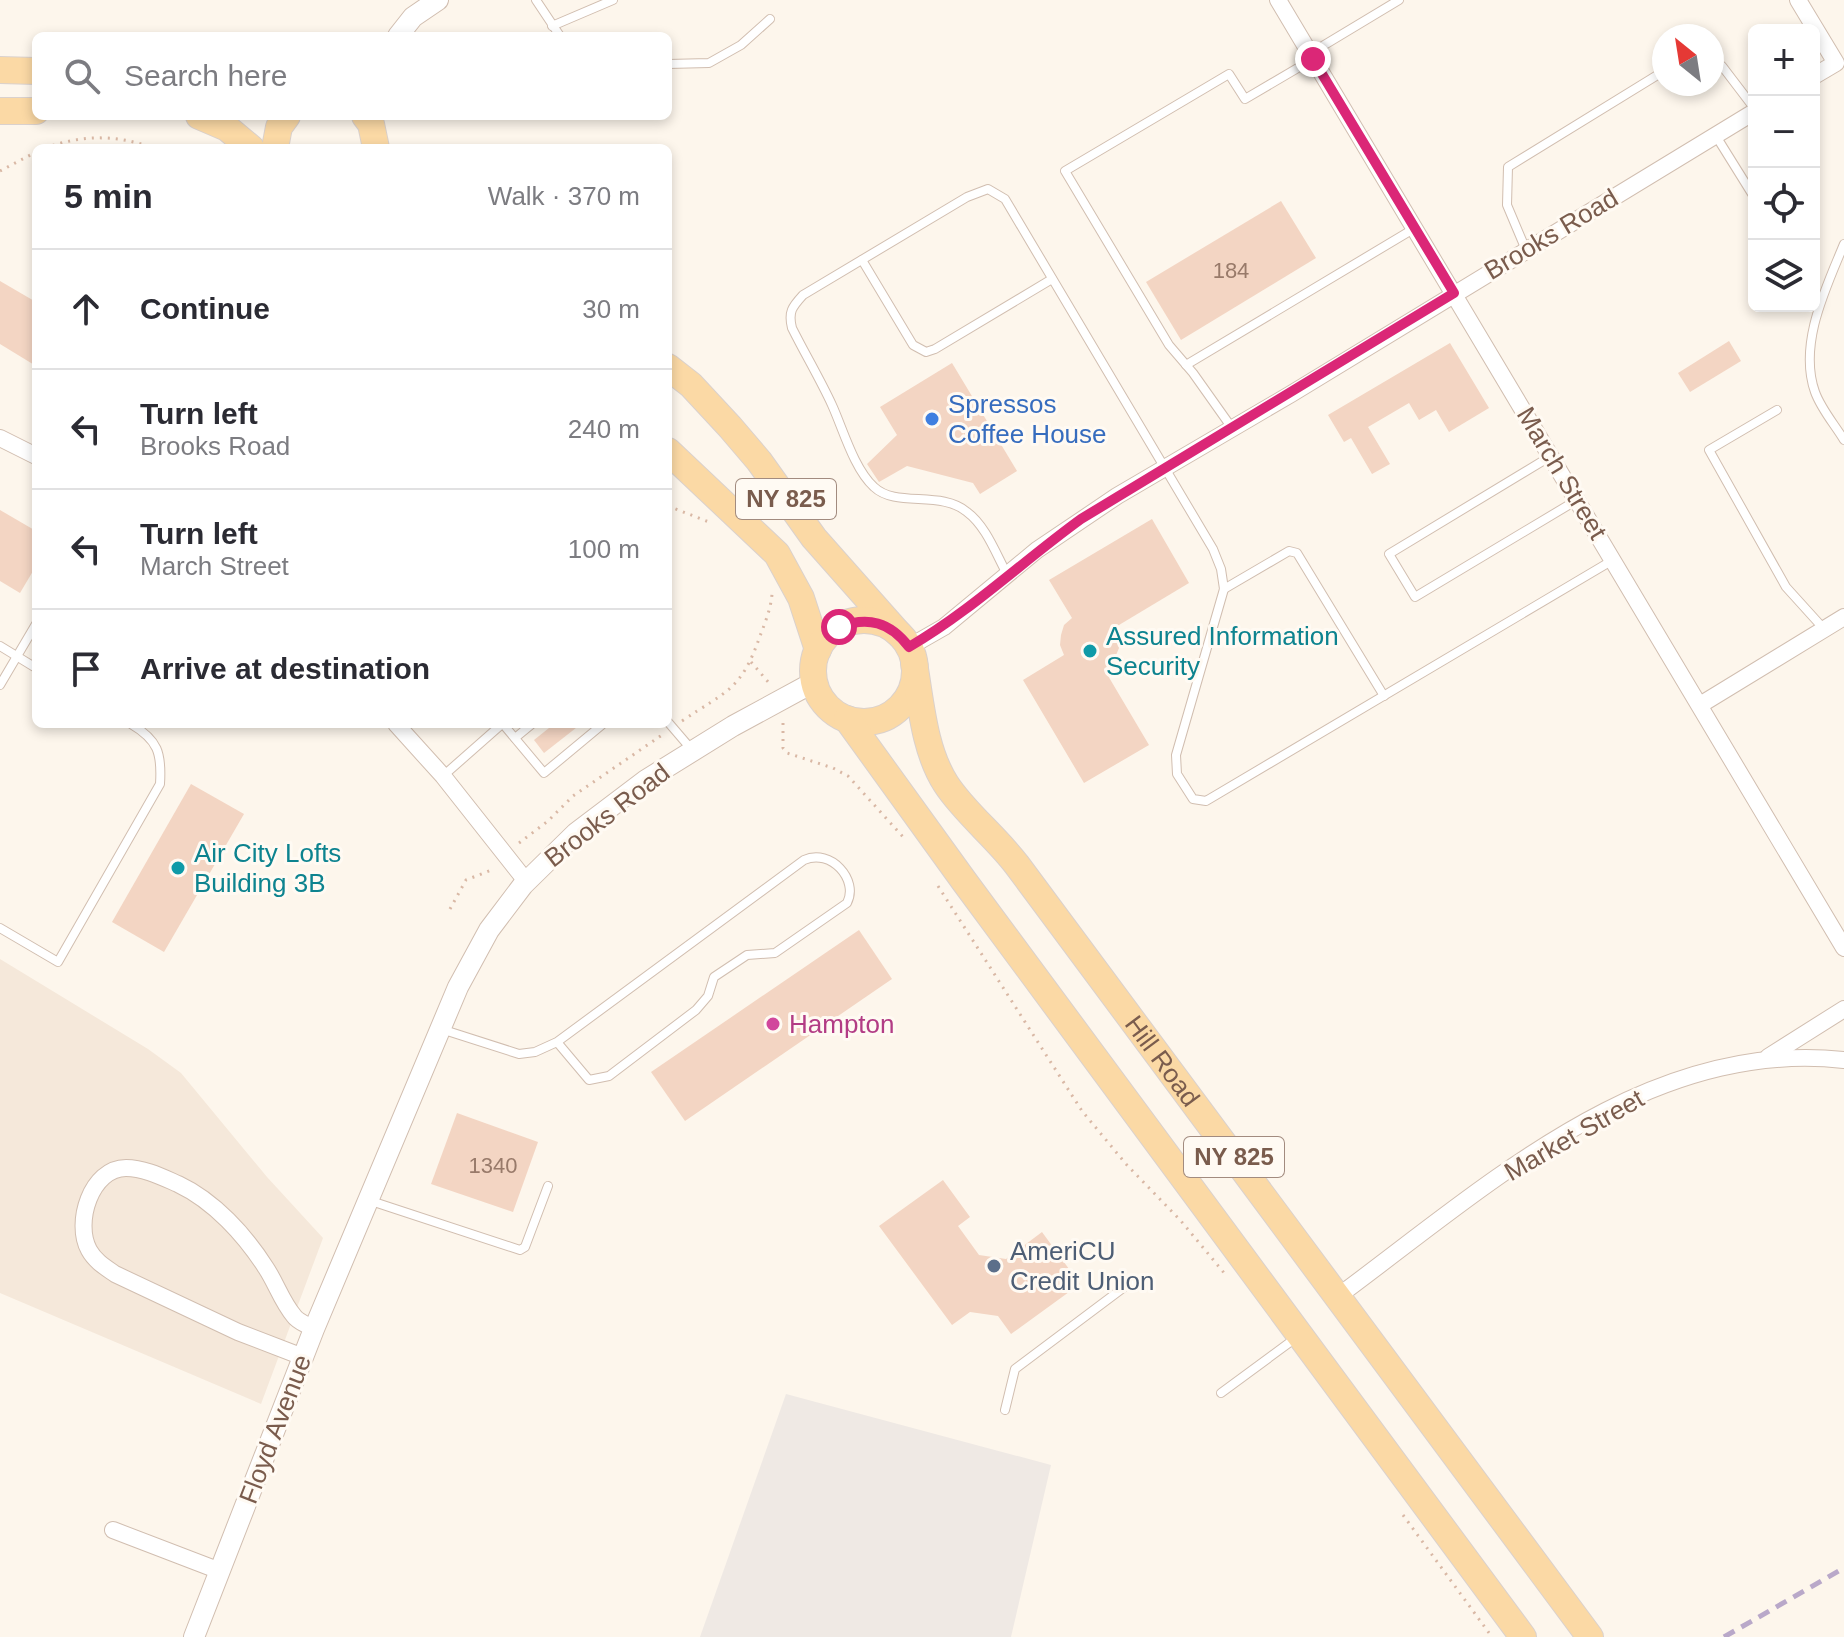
<!DOCTYPE html>
<html lang="en">
<head>
<meta charset="utf-8">
<style>
  body { margin:0; font-family:Arial,sans-serif; background:#f2f2f3; color:#2b2b33 }
  .controls { position:absolute; right:24px; top:24px; display:grid; overflow:hidden; border-radius:12px; box-shadow:0 4px 12px #0003 }
  .controls button { width:72px; height:72px; display:grid; place-items:center; padding:0; border:0; border-bottom:2px solid #e1e1e2; background:#fff; color:#2b2b33; font:40px sans-serif }
  .compass { position:absolute; left:1652px; top:24px; width:72px; height:72px; border-radius:50%; background:#fff; box-shadow:0 4px 12px #0003; rotate:330deg }
  .stop { position:absolute; width:24px; height:24px; margin:-18px; border:6px solid #db2777; border-radius:50%; background:#fff }
  .stop.end { background:#db2777; border-color:#fff; box-shadow:0 2px 8px #0008 }
  .list { margin:0; padding:0; list-style:none }
  h2 { display:flex; justify-content:space-between; align-items:center; height:104px; margin:0; padding:0 32px; font-size:34px }
  h2 small { font-size:26px; font-weight:400; color:#7c7c81 }
  .list li { display:grid; grid-template-columns:52px 1fr auto; gap:24px; align-items:center; box-sizing:border-box; height:120px; padding:0 32px; border-top:2px solid #e1e1e2 }
  .list b { display:block; font-size:30px; white-space:nowrap }
  .list p { margin:0; font-size:26px; white-space:nowrap; color:#7c7c81 }
  .list em { font-size:26px; font-style:normal; color:#7c7c81 }
  .icon { flex:none; width:44px; height:44px; fill:none; stroke:currentColor; stroke-width:2; stroke-linecap:round; stroke-linejoin:round }
  .map { position:relative; flex:none; width:1844px; height:1637px; overflow:hidden }
  .search { position:absolute; background:#fff; box-shadow:0 4px 12px #0003; left:32px; top:32px; width:640px; height:88px; display:flex; align-items:center; gap:20px; box-sizing:border-box; padding:0 28px; border-radius:12px; color:#7c7c81; font-size:30px }
  .panel { position:absolute; background:#fff; box-shadow:0 4px 12px #0003; left:32px; top:144px; width:640px; height:584px; border-radius:12px }
  .map>svg:first-child { display:block }
</style>
</head>
<body>
<div class="map">
<svg width="1844" height="1637" viewBox="0 0 1844 1637">
  <rect width="100%" height="100%" fill="#fdf6ec"/>
  <polygon fill="#f5e8da" points="0,959 148,1049 181,1073 267,1177 323,1238 261,1404 0,1293"/>
  <polygon fill="#efe9e4" points="786,1394 1051,1465 1011,1637 700,1637"/>
  <g fill="#f3d5c3">
    <polygon points="1281,201 1316,258 1181,340 1146,282"/>
    <polygon points="0,281 36,302 36,366 0,344"/>
    <polygon points="1729,341 1741,361 1690,392 1678,373"/>
    <polygon points="1450,343 1489,408 1449,432 1436,410 1419,420 1409,403 1368,427 1390,464 1372,474 1351,438 1344,442 1328,415"/>
    <polygon points="952,363 1017,471 980,494 973,483 907,466 879,482 867,464 897,435 880,407"/>
    <polygon points="0,510 36,531 36,566 20,593 0,581"/>
    <polygon points="1152,519 1189,583 1114,628 1119,648 1114,660 1104,669 1149,745 1084,783 1023,680 1064,655 1060,645 1061,635 1064,625 1072,618 1049,580"/>
    <polygon points="554,724 581,724 544,753 534,740"/>
    <polygon points="191,784 244,814 164,952 112,922"/>
    <polygon points="859,930 892,979 685,1121 651,1072"/>
    <polygon points="457,1113 538,1142 513,1212 431,1184"/>
    <polygon points="943,1180 970,1217 958,1226 979,1255 1006,1259 1042,1232 1080,1284 1011,1334 998,1316 970,1312 952,1325 879,1226"/>
  </g>
  <g fill="none" stroke-linecap="round" stroke-linejoin="round">
    <g stroke="#d1beb0" stroke-width="10">
      <g id="service">
        <polyline points="536,0 560,36"/>
        <polyline points="552,26 613,0"/>
        <polyline points="1311,53 1399,0"/>
        <polyline points="668,64 709,63 741,45 770,19"/>
        <polyline points="1712,64 1722,66 1754,108"/>
        <polyline points="1716,136 1754,197"/>
        <path d="M1844 244C1826 288 1798 344 1815 392 1821 409 1835 425 1844 440"/>
        <polyline points="1526,250 1507,205 1508,167 1664,71"/>
        <polyline points="862,260 913,345 926,352 935,349 1052,279"/>
        <polyline points="1186,365 1415,228"/>
        <polyline points="1777,410 1709,450 1786,587 1824,629"/>
        <polyline points="1232,428 1193,373 1169,345 1065,171 1229,74 1245,99 1313,59"/>
        <polyline points="1551,456 1389,554 1415,597 1577,500"/>
        <path d="M1007 574C996 554 986 526 967 512 941 490 896 508 874 487 854 469 843 429 832 405 820 379 805 354 792 328 788 312 792 307 803 295L967 197 988 189 1005 199 1213 549 1221 569 1224 589 1176 755 1177 774 1193 799 1206 801 1613 560"/>
        <polyline points="1224,589 1289,551 1297,553 1384,696"/>
        <polyline points="0,646 36,668"/>
        <polyline points="0,685 36,624"/>
        <polyline points="668,722 692,750"/>
        <polyline points="503,724 544,773 603,724"/>
        <polyline points="515,738 532,724"/>
        <polyline points="443,776 502,724"/>
        <path d="M0 928 58 962 160 784C162 753 158 740 131 724"/>
        <path d="M441 1029 519 1054 535 1052 557 1042 804 860C831 848 859 880 847 903L775 953 747 955 714 977 708 996 696 1010 609 1076 589 1080 557 1042"/>
        <polyline points="371,1201 520,1250 525,1247 548,1186"/>
        <polyline points="1221,1393 1297,1337"/>
        <polyline points="1005,1410 1015,1369 1135,1279"/>
      </g>
    </g>
    <g stroke="#d1beb0" stroke-width="18">
      <g id="minor">
        <polyline points="1278,0 1844,948"/>
        <polyline points="1798,0 1836,63 1814,76"/>
        <polyline points="0,438 36,456"/>
        <polyline points="909,647 944,627 1037,550 1117,496 1291,394 1754,112"/>
        <polyline points="1700,705 1844,617"/>
        <polyline points="396,724 443,776 526,881"/>
        <polyline points="1768,1057 1844,1009"/>
        <path d="M1337 1297C1485 1188 1646 1038 1844 1060"/>
        <path d="M303 1357 238 1332 115 1274C105 1267 95 1261 89 1250 74 1223 91 1168 126 1168 144 1168 162 1177 178 1184 214 1201 245 1235 266 1268 276 1283 282 1302 294 1316 298 1322 308 1325 314 1329"/>
        <polyline points="113,1530 220,1571"/>
      </g>
    </g>
    <g stroke="#d1beb0" stroke-width="22">
      <g id="tertiary">
        <polyline points="398,36 413,17 438,0"/>
        <polyline points="194,1637 314,1329 458,987 489,930 523,885 576,833 646,780 733,726 814,682"/>
      </g>
    </g>
    <g stroke="#dad1cd" stroke-width="28">
      <g id="primary">
        <polyline points="0,70 36,71"/>
        <polyline points="0,111 36,111"/>
        <polyline points="199,116 227,128 251,148"/>
        <polyline points="365,116 371,124 376,148"/>
        <polyline points="275,148 279,127 287,116"/>
        <polyline points="668,367 691,385 730,427 759,461 814,538 899,634"/>
        <polyline points="668,451 777,554 801,598 818,650"/>
        <circle cx="864" cy="671" r="51"/>
        <path id="s1" d="M914 663C921 703 924 750 946 784 964 812 996 837 1017 865L1590 1637"/>
        <polyline points="847,719 964,881 1523,1637"/>
      </g>
    </g>
    <g stroke="#d9b8a5" stroke-width="3" stroke-dasharray="2 6" stroke-linecap="butt">
      <path d="M45 148C82 135 116 134 153 148"/>
      <polyline points="0,171 36,152"/>
      <polyline points="668,506 709,522"/>
      <polyline points="751,662 770,684"/>
      <path d="M682 721C726 691 741 691 760 636 765 623 771 608 772 594"/>
      <polyline points="783,723 783,748 787,753 833,768 848,776 904,838"/>
      <polyline points="519,843 548,821 573,796 662,735"/>
      <polyline points="938,886 1082,1111 1126,1164 1181,1221 1225,1274"/>
      <polyline points="450,909 466,880 494,869"/>
      <polyline points="1403,1515 1492,1637"/>
    </g>
    <use href="#service" stroke="#fff" stroke-width="8"/>
    <use href="#minor" stroke="#fff" stroke-width="16"/>
    <use href="#tertiary" stroke="#fff" stroke-width="20"/>
    <use href="#primary" stroke="#fbd9a5" stroke-width="26"/>
    <polyline stroke="#b9a8c9" stroke-width="5" stroke-dasharray="12 8" stroke-linecap="butt" points="1724,1637 1844,1568"/>
  </g>
  <g fill="none" stroke-linecap="round" stroke-linejoin="round">
    <path stroke="#db2777" stroke-width="10" d="M839 627C868 616 890 622 909 647 971 611 1023 561 1081 519L1454 293 1313 59"/>
  </g>
  <circle fill="#3f7fe0" stroke="#fffaf3" stroke-width="3" cx="932" cy="419" r="8"/>
  <g fill="#0f9aa8" stroke="#fffaf3" stroke-width="3">
    <circle cx="1090" cy="651" r="8"/>
    <circle cx="178" cy="868" r="8"/>
  </g>
  <circle fill="#d1479c" stroke="#fffaf3" stroke-width="3" cx="773" cy="1024" r="8"/>
  <circle fill="#5c6f8a" stroke="#fffaf3" stroke-width="3" cx="994" cy="1266" r="8"/>
  <g text-anchor="middle" stroke-width="6" stroke-linejoin="round" paint-order="stroke">
    <g font-size="22" fill="#987a6a">
      <text x="1231" y="278">184</text>
      <text x="493" y="1173">1340</text>
    </g>
    <g fill="#fffaf3" stroke="#a28b7f" stroke-width="2">
      <rect x="736" y="479" width="100" height="40" rx="6"/>
      <rect x="1184" y="1137" width="100" height="40" rx="6"/>
    </g>
    <g font-size="24" font-weight="bold" fill="#7a5c4d">
      <text x="786" y="507">NY 825</text>
      <text x="1234" y="1165">NY 825</text>
    </g>
    <g font-size="26" fill="#7a5c4d" stroke="#fffaf3">
      <text transform="translate(1551 234) rotate(-31)" y="9">Brooks Road</text>
      <text transform="translate(1562 473) rotate(59)" y="9">March Street</text>
      <text transform="translate(607 815) rotate(-38)" y="9">Brooks Road</text>
      <text dy="9" stroke="none"><textPath href="#s1" startOffset="478">Hill Road</textPath></text>
      <text transform="translate(1574 1135) rotate(-30)" y="9">Market Street</text>
      <text transform="translate(275 1429) rotate(-69)" y="9">Floyd Avenue</text>
    </g>
    <g font-size="26" fill="#366cbe" stroke="#fffaf3" text-anchor="start">
      <text x="948" y="413">Spressos<tspan x="948" dy="30">Coffee House</tspan></text>
    </g>
    <g font-size="26" fill="#0d838f" stroke="#fffaf3" text-anchor="start">
      <text x="1106" y="645">Assured Information<tspan x="1106" dy="30">Security</tspan></text>
      <text x="194" y="862">Air City Lofts<tspan x="194" dy="30">Building 3B</tspan></text>
    </g>
    <g font-size="26" fill="#b23c85" stroke="#fffaf3" text-anchor="start">
      <text x="789" y="1033">Hampton</text>
    </g>
    <g font-size="26" fill="#4e5e75" stroke="#fffaf3" text-anchor="start">
      <text x="1010" y="1260">AmeriCU<tspan x="1010" dy="30">Credit Union</tspan></text>
    </g>
  </g>
</svg>
<div class="controls">
<button>+</button>
<button>−</button>
<button><svg class="icon" aria-label="locate" viewBox="0 0 24 24"><circle cx="12" cy="12" r="6"/><path d="M12 2v4M12 18v4M2 12h4M18 12h4"/></svg></button>
<button><svg class="icon" aria-label="layers" viewBox="0 0 24 24"><path d="M12 4l9 5-9 5-9-5zM3 14l9 5 9-5"/></svg></button>
</div>
<svg class="compass" viewBox="-18 -18 36 36"><path d="M0-13l5 13h-10z" fill="#e53935"/><path d="M0 13l5-13h-10z" fill="#7c7c81"/></svg>
<div class="stop" style="left:839px;top:627px"></div>
<div class="stop end" style="left:1313px;top:59px"></div>
<div class="search"><svg class="icon" aria-label="search" viewBox="0 0 24 24"><circle cx="10" cy="10" r="6"/><path d="M15 15l6 6"/></svg>Search here</div>
<section class="panel">
<h2>5 min<small>Walk · 370 m</small></h2>
<ul class="list">
<li><svg class="icon" aria-label="ahead" viewBox="0 0 24 24"><path d="M12 20V5M6 11l6-6 6 6"/></svg><div><b>Continue</b></div><em>30 m</em></li>
<li><svg class="icon" aria-label="left" viewBox="0 0 24 24"><path d="M17 20v-9H6M10 6l-5 5 5 5"/></svg><div><b>Turn left</b><p>Brooks Road</p></div><em>240 m</em></li>
<li><svg class="icon" aria-label="left" viewBox="0 0 24 24"><path d="M17 20v-9H6M10 6l-5 5 5 5"/></svg><div><b>Turn left</b><p>March Street</p></div><em>100 m</em></li>
<li><svg class="icon" aria-label="arrive" viewBox="0 0 24 24"><path d="M6 21V4h12l-3 4 3 4H6"/></svg><div><b>Arrive at destination</b></div></li>
</ul>
</section>
</div>
</body>
</html>
